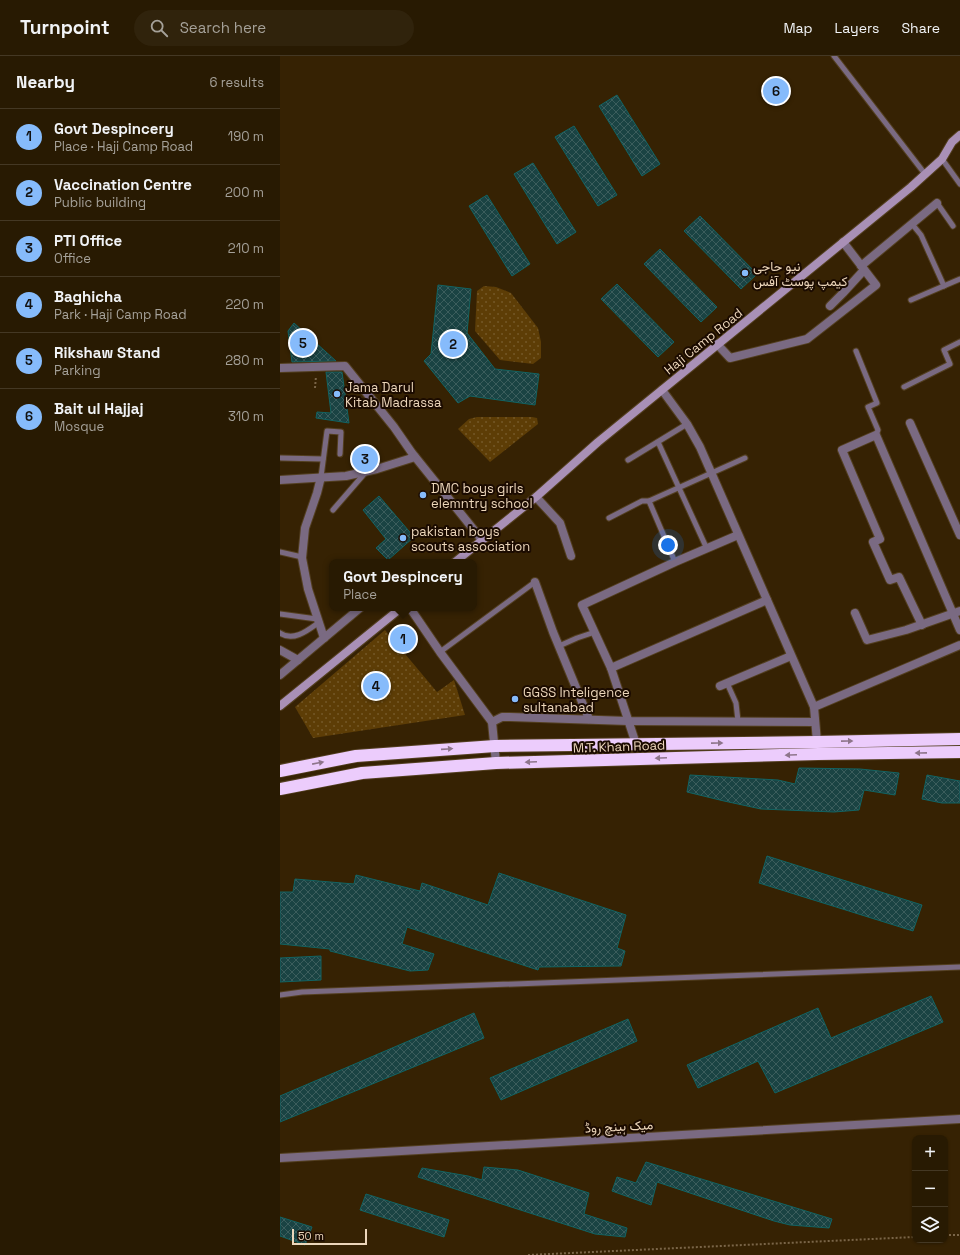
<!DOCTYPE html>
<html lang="en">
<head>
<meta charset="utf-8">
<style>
  body { margin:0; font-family:"Space Grotesk",Vazirmatn,sans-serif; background:#30230c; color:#f1f3f6 }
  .controls { position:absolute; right:12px; bottom:12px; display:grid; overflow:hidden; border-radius:8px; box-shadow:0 1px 3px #0004 }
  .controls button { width:36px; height:36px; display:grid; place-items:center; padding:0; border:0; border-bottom:1px solid #443824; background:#281a02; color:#f1f3f6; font:20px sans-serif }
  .scale { position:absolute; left:12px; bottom:10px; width:75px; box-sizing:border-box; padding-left:4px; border:2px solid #ecd6ba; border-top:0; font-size:11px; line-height:14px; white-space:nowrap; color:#ecd6ba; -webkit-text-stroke:3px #1b0b00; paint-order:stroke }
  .you { position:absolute; left:388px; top:489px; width:14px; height:14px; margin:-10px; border:3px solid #fff; border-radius:50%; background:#1a73e8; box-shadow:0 0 0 6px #1a73e833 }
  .badge { display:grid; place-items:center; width:26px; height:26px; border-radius:50%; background:#86bbfb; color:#111; font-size:13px; font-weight:700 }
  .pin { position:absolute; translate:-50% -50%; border:2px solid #fff; box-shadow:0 1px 4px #0006 }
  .popup { position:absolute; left:49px; top:503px; width:148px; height:52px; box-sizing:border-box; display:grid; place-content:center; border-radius:8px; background:#281a02; filter:drop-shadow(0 1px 3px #0005); font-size:13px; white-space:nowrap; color:#a5a199 }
  .popup b { font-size:15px; color:#f1f3f6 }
  .popup::after { content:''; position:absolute; left:50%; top:100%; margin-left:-8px; border:8px solid transparent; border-top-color:#281a02 }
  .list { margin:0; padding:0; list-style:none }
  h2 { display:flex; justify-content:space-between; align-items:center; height:52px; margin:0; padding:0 16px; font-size:17px }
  h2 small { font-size:13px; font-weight:400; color:#a5a199 }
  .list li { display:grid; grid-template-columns:26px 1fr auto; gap:12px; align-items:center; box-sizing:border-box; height:56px; padding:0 16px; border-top:1px solid #443824 }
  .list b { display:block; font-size:15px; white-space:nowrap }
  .list p { margin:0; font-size:13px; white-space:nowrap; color:#a5a199 }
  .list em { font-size:13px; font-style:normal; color:#a5a199 }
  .icon { flex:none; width:22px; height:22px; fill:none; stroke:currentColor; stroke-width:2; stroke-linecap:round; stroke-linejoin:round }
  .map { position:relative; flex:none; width:680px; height:1199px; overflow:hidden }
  header { display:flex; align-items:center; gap:24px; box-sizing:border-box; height:56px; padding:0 20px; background:#281a02; border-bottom:1px solid #443824 }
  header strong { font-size:19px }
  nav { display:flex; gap:22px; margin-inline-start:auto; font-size:14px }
  .search { width:280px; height:36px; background:#30230c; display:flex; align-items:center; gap:10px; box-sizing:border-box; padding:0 14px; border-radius:22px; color:#a5a199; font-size:15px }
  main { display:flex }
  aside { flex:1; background:#281a02 }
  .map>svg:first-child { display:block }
</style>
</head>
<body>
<header>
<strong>Turnpoint</strong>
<div class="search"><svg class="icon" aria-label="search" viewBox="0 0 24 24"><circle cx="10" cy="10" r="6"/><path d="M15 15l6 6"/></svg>Search here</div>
<nav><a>Map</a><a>Layers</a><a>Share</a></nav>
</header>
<main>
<aside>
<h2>Nearby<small>6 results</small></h2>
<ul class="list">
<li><span class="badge">1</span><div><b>Govt Despincery</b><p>Place · Haji Camp Road</p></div><em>190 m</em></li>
<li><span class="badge">2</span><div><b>Vaccination Centre</b><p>Public building</p></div><em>200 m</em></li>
<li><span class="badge">3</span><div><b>PTI Office</b><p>Office</p></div><em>210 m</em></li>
<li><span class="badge">4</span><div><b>Baghicha</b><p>Park · Haji Camp Road</p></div><em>220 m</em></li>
<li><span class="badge">5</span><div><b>Rikshaw Stand</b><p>Parking</p></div><em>280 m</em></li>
<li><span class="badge">6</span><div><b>Bait ul Hajjaj</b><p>Mosque</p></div><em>310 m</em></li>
</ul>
</aside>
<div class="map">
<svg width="680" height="1199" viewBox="0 0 680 1199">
  <defs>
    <pattern id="grass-dots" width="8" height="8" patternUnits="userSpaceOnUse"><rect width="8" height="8" fill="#5d3d06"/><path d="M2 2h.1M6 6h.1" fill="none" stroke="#745828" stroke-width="1.8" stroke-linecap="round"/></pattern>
    <pattern id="building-cross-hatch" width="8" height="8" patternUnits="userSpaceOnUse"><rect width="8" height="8" fill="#1a4343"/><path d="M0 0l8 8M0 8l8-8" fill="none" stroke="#3b5d5c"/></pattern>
  </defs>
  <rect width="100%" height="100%" fill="#362203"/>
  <g fill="url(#grass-dots)">
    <polygon points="204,230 216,231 231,237 258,272 261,286 261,302 253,308 220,304 195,275 197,235"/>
    <polygon points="197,361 252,361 257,362 258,368 210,406 178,373 189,363"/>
    <polygon points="105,574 157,636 174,624 185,659 33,682 15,651"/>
  </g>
  <g fill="url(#building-cross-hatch)" stroke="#126362">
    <polygon points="337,39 380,108 362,120 319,50"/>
    <polygon points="294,70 337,139 318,150 275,81"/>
    <polygon points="253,107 296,176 277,188 234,118"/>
    <polygon points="207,139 250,208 232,220 189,150"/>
    <polygon points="420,160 477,218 461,233 404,175"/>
    <polygon points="380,193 437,251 421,266 364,208"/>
    <polygon points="337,228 394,286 378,301 321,243"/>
    <polygon points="158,229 191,233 187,277 215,313 259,318 255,349 190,340 178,347 144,305 151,298"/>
    <polygon points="14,267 56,305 12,306 8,275"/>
    <polygon points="46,316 62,316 69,367 36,362 37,356 51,357"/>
    <polygon points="87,398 91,406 83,409 80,400"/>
    <polygon points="99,440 134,481 108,504 96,492 106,483 83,454"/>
    <polygon points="122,572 134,585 123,593 113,580"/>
    <polygon points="519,712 580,713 619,717 615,739 584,734 579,754 554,756 481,753 444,745 407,736 410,719 498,724 515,728"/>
    <polygon points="647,719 680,725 680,747 662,747 642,743"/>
    <polygon points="487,800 642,849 633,875 479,827"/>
    <polygon points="219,817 346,859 337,892 345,895 341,910 259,911 258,914 127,871 122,888 154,898 148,914 130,915 50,895 50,893 0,888 0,836 13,836 15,823 74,828 76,819 140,835 142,827 208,849"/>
    <polygon points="41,900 41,924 0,926 0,902"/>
    <polygon points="651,940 663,966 495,1037 478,1005 418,1032 407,1009 538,952 551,982"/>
    <polygon points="194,957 204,982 0,1066 0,1040"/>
    <polygon points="348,963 357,985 221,1044 210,1022"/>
    <polygon points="366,1106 552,1163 549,1172 510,1169 494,1165 377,1126 371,1149 332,1135 337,1121 356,1127"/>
    <polygon points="204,1111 238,1114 309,1137 304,1158 347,1172 345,1181 315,1178 138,1121 142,1112 188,1120 202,1124"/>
    <polygon points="86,1138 169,1164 164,1181 80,1154"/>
    <polygon points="0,1161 32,1171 25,1189 0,1180"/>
  </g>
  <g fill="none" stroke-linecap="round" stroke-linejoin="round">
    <g stroke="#533f20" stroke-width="7">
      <g id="lane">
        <polyline points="554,0 645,118"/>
        <polyline points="662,103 680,128"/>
        <polyline points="657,147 673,170"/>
        <polyline points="632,168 641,179 664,230"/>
        <polyline points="631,244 680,223"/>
        <polyline points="576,295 597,347 588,351 598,374 596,379"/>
        <polyline points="624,331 670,308 664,294 680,286"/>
        <polyline points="378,386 427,493"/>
        <polyline points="1,402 43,403"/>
        <polyline points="348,404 407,368"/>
        <polyline points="41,421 47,375 61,376 60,398"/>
        <polyline points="369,445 395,506"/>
        <polyline points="53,454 85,417"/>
        <polyline points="329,462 362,445 369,445 465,402"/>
        <polyline points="0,496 22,501"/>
        <polyline points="0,558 37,563"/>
        <path d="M0 577C13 586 27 575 38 567"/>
        <polyline points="279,590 297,582 315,576"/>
        <polyline points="160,596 255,526"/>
        <polyline points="447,627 456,647 458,665"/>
        <polyline points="0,939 22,936 680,911"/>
      </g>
    </g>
    <g stroke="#533f20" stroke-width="10">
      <g id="street">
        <polyline points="581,210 657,147"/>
        <polyline points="550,250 563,237 584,214"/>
        <polyline points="437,288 450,302 527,283 596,229 563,186"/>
        <polyline points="0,312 65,310 114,371 132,397 202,484"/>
        <polyline points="382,334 407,368 420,391 534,651 537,686"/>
        <polyline points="630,367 680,479"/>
        <polyline points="41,421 37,437 25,472 22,502 28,533 44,582"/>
        <polyline points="0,424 66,420 97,413 135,401"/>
        <polyline points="256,441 280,467 291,500"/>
        <polyline points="255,526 273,576 309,663"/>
        <polyline points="130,552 160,596 212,666 216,707"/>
        <polyline points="575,557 587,584 626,574 680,555"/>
        <polyline points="642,569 619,521 610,524 593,486 600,483 562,394 596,379 680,574"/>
        <polyline points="0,594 18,604"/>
        <polyline points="331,612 302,549 395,506 458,479"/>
        <polyline points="0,619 80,552"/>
        <polyline points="440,630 511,600"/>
        <polyline points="534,651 680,589"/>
        <polyline points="212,666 222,661 230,661 348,665 535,666"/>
        <polyline points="356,688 331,612 487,544"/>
        <polyline points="0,1102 680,1063"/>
      </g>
    </g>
    <g stroke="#533f20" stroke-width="10">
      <g id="secondary">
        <polyline points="175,506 256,441 318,386 631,131 662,103 672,86 680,79"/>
        <polyline points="0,650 121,552"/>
      </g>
    </g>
    <g stroke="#533f20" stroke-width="14">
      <g id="highway">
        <polyline points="0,715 76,700 215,690 537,686 680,683"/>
        <polyline points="0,733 82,717 216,707 538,698 680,696"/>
      </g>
    </g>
    <g stroke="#7a6548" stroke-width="2" stroke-dasharray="2 2" stroke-linecap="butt">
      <polyline points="35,332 36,320"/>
      <polyline points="665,1179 680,1179"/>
      <polyline points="248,1199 635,1181"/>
    </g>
    <use href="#lane" stroke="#7a6a82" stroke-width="5"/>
    <use href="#street" stroke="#7a6a82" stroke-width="8"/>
    <use href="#secondary" stroke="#a990b6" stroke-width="8"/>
    <use href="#highway" stroke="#ecccfc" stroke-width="12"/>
  </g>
  <defs><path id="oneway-solid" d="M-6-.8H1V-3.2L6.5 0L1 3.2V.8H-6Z"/></defs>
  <g fill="#8e758b">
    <use href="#oneway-solid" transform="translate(567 685) rotate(-1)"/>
    <use href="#oneway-solid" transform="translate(437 687) rotate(-1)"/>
    <use href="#oneway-solid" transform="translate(167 693) rotate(-4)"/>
    <use href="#oneway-solid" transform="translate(641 697) rotate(179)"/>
    <use href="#oneway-solid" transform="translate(511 699) rotate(178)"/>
    <use href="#oneway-solid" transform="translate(381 702) rotate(178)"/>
    <use href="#oneway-solid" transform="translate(251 706) rotate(178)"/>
    <use href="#oneway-solid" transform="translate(38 707) rotate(-11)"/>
  </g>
  <g fill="#86bbfb" stroke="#1b0b00" stroke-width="1.5">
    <circle cx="465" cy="217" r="4"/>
    <circle cx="57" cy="338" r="4"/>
    <circle cx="143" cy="439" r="4"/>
    <circle cx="123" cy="482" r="4"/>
    <circle cx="235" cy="643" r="4"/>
  </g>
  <g text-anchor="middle" stroke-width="4" stroke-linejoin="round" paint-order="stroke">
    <g font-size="13" fill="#ecd6ba" stroke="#1b0b00" text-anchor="start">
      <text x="473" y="215">نیو حاجی<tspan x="473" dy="15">کیمپ پوسٹ آفس</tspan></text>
      <text x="65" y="336">Jama Darul<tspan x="65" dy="15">Kitab Madrassa</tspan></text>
      <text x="151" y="437">DMC boys girls<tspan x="151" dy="15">elemntry school</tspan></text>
      <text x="131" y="480">pakistan boys<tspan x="131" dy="15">scouts association</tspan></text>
      <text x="243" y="641">GGSS Inteligence<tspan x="243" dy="15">sultanabad</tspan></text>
    </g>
    <g font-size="13" fill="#ecd6ba" stroke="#1b0b00">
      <text transform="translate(423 285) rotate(-39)" y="5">Haji Camp Road</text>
      <text transform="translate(339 690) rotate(-2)" y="5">M.T. Khan Road</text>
      <text transform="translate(339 1070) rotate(-3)" y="5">میک ہینچ روڈ</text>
    </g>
  </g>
</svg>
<div class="controls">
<button>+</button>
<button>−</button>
<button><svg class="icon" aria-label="layers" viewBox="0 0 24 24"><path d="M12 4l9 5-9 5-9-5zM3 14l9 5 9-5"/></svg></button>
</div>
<div class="scale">50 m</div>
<div class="you"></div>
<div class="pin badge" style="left:123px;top:583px">1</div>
<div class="popup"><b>Govt Despincery</b>Place</div>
<div class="pin badge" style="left:173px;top:288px">2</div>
<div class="pin badge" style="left:85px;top:403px">3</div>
<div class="pin badge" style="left:96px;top:630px">4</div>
<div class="pin badge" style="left:23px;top:287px">5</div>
<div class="pin badge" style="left:496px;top:35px">6</div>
</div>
</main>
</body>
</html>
